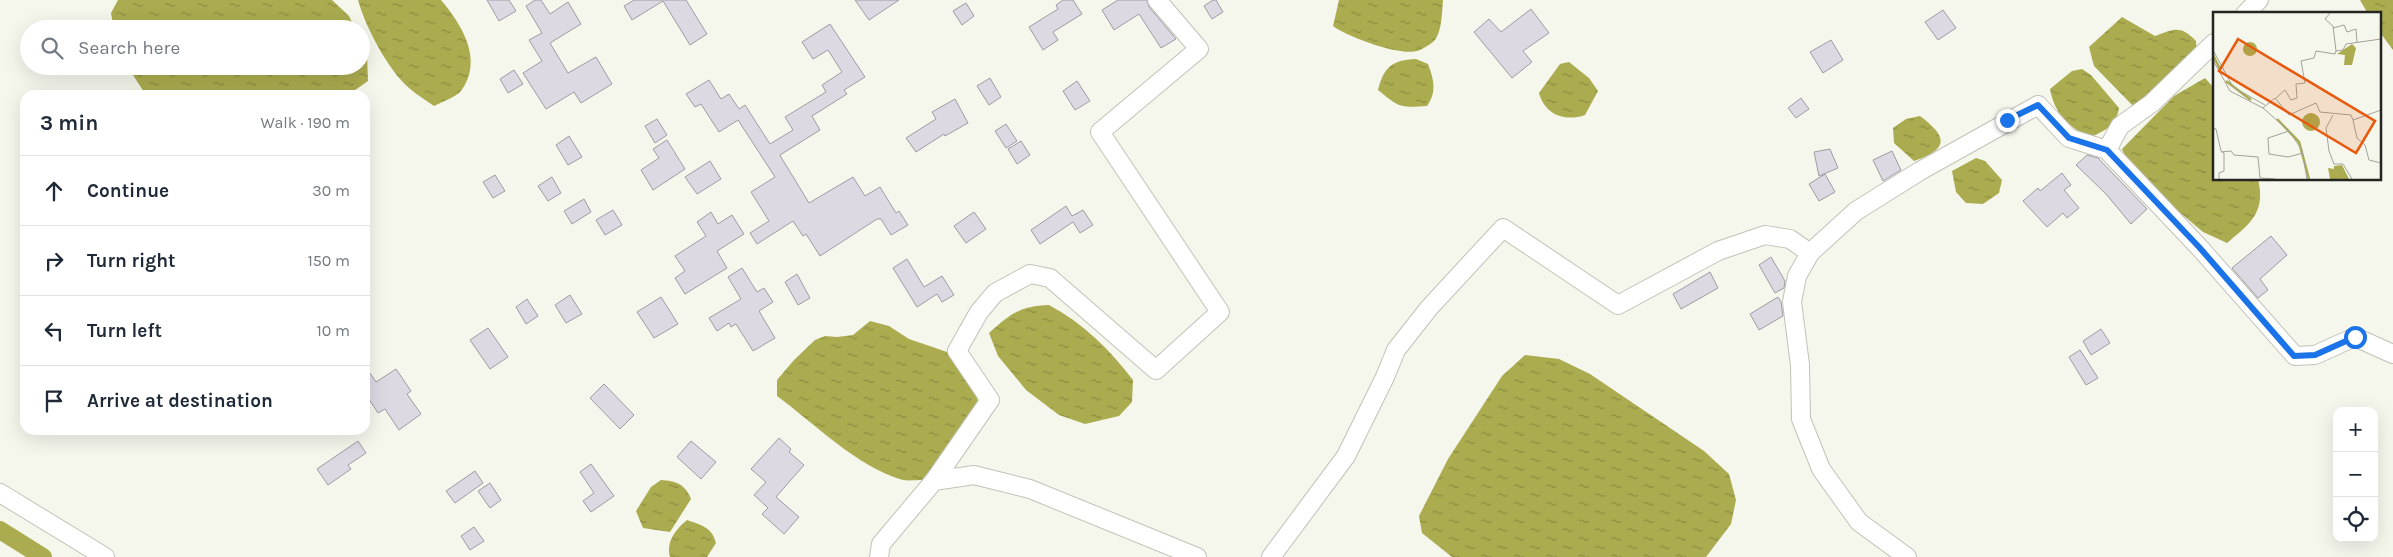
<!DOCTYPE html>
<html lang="en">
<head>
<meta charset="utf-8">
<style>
  body { margin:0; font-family:Karla,sans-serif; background:#f2f2f3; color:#1f2937 }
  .controls { position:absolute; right:15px; bottom:15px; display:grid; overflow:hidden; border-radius:10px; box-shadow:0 5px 20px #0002 }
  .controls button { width:45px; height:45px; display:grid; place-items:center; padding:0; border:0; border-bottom:1px solid #e0e1e3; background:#fff; color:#1f2937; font:25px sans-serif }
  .stop { position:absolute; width:15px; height:15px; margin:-11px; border:4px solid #1a73e8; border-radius:50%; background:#fff }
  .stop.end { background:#1a73e8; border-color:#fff; box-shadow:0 1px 5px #0008 }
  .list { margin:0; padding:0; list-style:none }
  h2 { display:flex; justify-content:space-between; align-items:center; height:65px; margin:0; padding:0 20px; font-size:21px }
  h2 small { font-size:16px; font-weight:400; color:#747a83 }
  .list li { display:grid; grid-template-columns:32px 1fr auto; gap:15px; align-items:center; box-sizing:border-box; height:70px; padding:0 20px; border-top:1px solid #e0e1e3 }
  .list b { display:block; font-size:19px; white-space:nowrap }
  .list em { font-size:16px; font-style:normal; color:#747a83 }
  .icon { flex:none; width:28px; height:28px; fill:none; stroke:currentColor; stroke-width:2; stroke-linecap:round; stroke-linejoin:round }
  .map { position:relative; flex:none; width:2393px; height:557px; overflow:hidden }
  .search { position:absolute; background:#fff; box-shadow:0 5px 20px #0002; left:20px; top:20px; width:350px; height:55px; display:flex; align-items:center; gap:12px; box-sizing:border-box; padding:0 18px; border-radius:28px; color:#747a83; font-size:19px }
  .panel { position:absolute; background:#fff; box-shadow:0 5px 20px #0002; left:20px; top:90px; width:350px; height:345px; border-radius:15px }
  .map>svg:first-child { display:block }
</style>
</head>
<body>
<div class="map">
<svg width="2393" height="557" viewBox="0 0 2393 557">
  <defs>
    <pattern id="water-ripples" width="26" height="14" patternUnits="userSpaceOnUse" patternTransform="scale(1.25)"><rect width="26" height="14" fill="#abac4f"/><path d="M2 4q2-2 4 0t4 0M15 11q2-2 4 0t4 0" fill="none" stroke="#8b8c41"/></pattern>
  </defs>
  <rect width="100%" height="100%" fill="#f5f6ec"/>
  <g fill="url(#water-ripples)">
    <polygon points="118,0 332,0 349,16 355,29 114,29 111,13"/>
    <path d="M358 0H441C462 25 484 60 461 91 456 97 442 102 434 106 426 100 417 95 409 88 388 70 365 26 358 0Z"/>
    <path d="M1339 0H1443C1442 12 1442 32 1434 41 1431 44 1421 50 1417 51 1399 56 1348 37 1333 26Z"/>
    <polygon points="2360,0 2393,0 2393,50 2379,31 2379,14 2368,14"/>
    <path d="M2122 17 2155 36C2175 29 2180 25 2196 41L2197 53 2135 108 2094 66 2089 47Z"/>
    <polygon points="361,42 367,55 368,81 348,95 146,95 127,66 361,66"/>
    <path d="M1416 59 1428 64C1434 80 1437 92 1427 106 1399 108 1399 107 1378 90 1384 67 1392 60 1416 59Z"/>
    <path d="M1569 62 1589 78 1598 91 1585 115C1565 122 1545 115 1539 93L1560 64Z"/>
    <path d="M2082 69 2091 75 2119 108C2116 126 2106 130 2091 137 2068 128 2054 112 2050 89L2072 71Z"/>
    <path d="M2205 78 2214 88V179H2258C2266 212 2251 223 2227 243L2203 232 2153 190 2128 162 2122 149 2174 96Z"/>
    <path d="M1920 116C1948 137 1949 149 1914 161L1894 143 1893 128 1906 119Z"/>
    <polygon points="1976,158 1985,161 2002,180 1999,193 1983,204 1966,203 1956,192 1952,171"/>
    <path d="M1049 305C1083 323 1110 350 1133 380L1132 402 1119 416 1085 424 1059 415 1026 390 998 356 989 333C1010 314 1020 306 1049 305Z"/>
    <path d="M870 321 889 326 909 339 947 352 976 393 979 407 922 480C916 480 909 481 903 480 857 467 814 423 777 396V380L794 360 815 340 825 336 837 337 853 335Z"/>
    <polygon points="1525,355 1559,359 1590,374 1704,451 1729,474 1736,500 1731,524 1706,557 1452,557 1422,533 1419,516 1448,459 1502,376"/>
    <path d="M661 480C676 481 685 484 691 499L670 532 643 528 636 511 651 487Z"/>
    <path d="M687 520C701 525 712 527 716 543L707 557H670C666 542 675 530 687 520Z"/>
  </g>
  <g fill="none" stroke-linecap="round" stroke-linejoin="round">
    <polyline stroke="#abac4f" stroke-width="18" points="0,530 43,557"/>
  </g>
  <g fill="#ddd9e3" stroke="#9f9ba4">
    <polygon points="487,0 509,0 516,11 499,21"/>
    <polygon points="535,0 541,0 550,14 568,2 581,24 550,43 568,73 596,57 612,84 581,103 574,92 546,109 523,73 542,61 529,40 542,33 526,6"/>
    <polygon points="634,0 686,0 707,34 690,45 663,1 632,20 624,6"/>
    <polygon points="855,0 899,0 869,20"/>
    <polygon points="1063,0 1073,0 1082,14 1053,32 1058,40 1043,50 1029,27 1058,9 1056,5"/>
    <polygon points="1118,0 1147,0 1149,7 1176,39 1161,48 1139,14 1114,30 1102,10"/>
    <polygon points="1213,0 1216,0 1223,12 1212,19 1204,6"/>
    <polygon points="966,3 974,16 962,25 953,11"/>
    <polygon points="1531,9 1549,33 1523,51 1532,62 1512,78 1474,32 1489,19 1501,32"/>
    <polygon points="1943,10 1956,28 1938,40 1925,22"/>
    <polygon points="830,24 865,77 844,90 847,94 812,116 820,130 780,155 781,157 809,203 853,177 865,196 880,187 896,213 899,211 908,225 891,235 881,219 877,219 820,256 806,234 803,236 793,221 757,244 750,233 769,221 751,192 775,177 738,120 719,132 701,104 695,107 686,94 709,80 721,99 729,94 739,109 745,105 770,144 793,130 785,117 826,92 822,85 842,72 828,50 813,59 802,42"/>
    <polygon points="1831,40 1843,60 1823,73 1810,52"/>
    <polygon points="514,70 523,84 508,93 500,79"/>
    <polygon points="990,78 1001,97 989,105 977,86"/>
    <polygon points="1077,81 1090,101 1075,110 1063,91"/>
    <polygon points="1801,98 1809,109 1796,118 1788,108"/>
    <polygon points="955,99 968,123 945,136 944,134 916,152 906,138 936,119 932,112"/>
    <polygon points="657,119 667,135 655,143 645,126"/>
    <polygon points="1006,124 1017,141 1006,148 995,131"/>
    <polygon points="569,136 582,157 568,165 556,145"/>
    <polygon points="667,140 685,169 653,190 641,170 659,158 653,149"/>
    <polygon points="1021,141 1030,155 1017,164 1008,149"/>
    <polygon points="1830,149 1838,168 1819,176 1814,152"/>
    <polygon points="1892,151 1901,170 1883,181 1873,160"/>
    <polygon points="2087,155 2098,158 2147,209 2131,224 2106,194 2076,165"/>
    <polygon points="710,161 721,179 697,194 685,177"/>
    <polygon points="2062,173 2071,185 2064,190 2079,208 2067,218 2063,213 2047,227 2023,201 2038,188 2040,191"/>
    <polygon points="1825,174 1835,192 1819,201 1809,184"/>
    <polygon points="495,175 505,191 493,198 483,182"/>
    <polygon points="552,177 561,193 548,201 538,186"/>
    <polygon points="584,199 591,212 572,224 564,211"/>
    <polygon points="1066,206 1072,216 1083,210 1093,225 1080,233 1073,222 1040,244 1031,230"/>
    <polygon points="613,210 622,225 605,235 596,220"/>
    <polygon points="711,212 718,224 732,215 744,234 717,251 727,268 685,294 675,278 685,271 675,256 706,236 697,222"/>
    <polygon points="974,212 986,229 966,243 954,226"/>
    <polygon points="2271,236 2287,255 2260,279 2268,290 2258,298 2232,268"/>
    <polygon points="1771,257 1785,281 1784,288 1775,293 1759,265"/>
    <polygon points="907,259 924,287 942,276 954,295 942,302 937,294 917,307 893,268"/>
    <polygon points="742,268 757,292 764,288 773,302 759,311 775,338 753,351 736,324 731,327 729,323 717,331 709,318 741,299 728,277"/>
    <polygon points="1710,272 1718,288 1681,309 1673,294"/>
    <polygon points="797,274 810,298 798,305 785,282"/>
    <polygon points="570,295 582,314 566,323 555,305"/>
    <polygon points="661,297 678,324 654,338 637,312"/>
    <polygon points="1778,297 1781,302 1783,316 1759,330 1750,314"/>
    <polygon points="527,299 538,316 526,324 516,307"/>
    <polygon points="488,328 508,357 490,369 470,340"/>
    <polygon points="2101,329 2110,343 2091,355 2083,341"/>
    <polygon points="2080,350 2098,378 2086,385 2069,357"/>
    <polygon points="365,366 376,382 396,369 411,391 407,394 421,414 399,430 385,409 378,413 365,393"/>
    <polygon points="604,384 634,415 620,429 590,398"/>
    <polygon points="779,438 791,449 789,452 804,465 776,497 799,517 784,534 762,514 768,508 754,495 766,482 751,469"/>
    <polygon points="358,441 366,453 348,465 351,469 328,485 317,469"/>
    <polygon points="691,441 716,462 701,479 677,457"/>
    <polygon points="591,464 614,496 591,512 583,501 594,493 580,472"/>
    <polygon points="475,471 483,483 455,503 446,491"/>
    <polygon points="490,483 501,500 490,508 478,491"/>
    <polygon points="474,527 484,541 470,550 461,536"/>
  </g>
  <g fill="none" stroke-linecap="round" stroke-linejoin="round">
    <g stroke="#c1c2b8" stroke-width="20">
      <g id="minor">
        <polyline points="2245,14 2259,0"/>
        <polyline points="2107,150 2199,247 2295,356 2315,355 2355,337 2393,354"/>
        <polyline points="1810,253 1797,276 1792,302 1800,365 1801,419 1821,469 1859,522 1907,557"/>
        <polyline points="934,481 990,400 957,351 979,312 995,293 1030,274 1050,278 1156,370 1220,312 1100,132 1199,49 1157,0"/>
        <polyline points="0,493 105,557"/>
        <polyline points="879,557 881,544 934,481 974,475 1030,489 1197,557"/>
        <polyline points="1271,557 1346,456 1385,377 1396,350 1429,308 1503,228 1618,305 1718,251 1765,235 1790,239 1810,253 1856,211 1920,171 2038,105 2069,138 2107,150 2120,126 2152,103 2214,43"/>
      </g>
    </g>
    <use href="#minor" stroke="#fff" stroke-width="18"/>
  </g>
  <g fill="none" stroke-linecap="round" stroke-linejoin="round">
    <polyline stroke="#1a73e8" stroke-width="6" points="2007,120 2038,105 2069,138 2107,150 2199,247 2294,356 2315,355 2355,337"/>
  </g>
  <g transform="translate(2213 12)">
    <rect width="168" height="168" fill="#f5f6ec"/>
    <path d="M30 37a7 7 0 1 1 14 0a7 7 0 1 1-14 0ZM139 32 143 36 139 53H131L132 43 124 42ZM89 110a9 9 0 1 1 18 0a9 9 0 1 1-18 0ZM129 153 136 167H117L115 156 121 157V154Z" fill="#abac4f"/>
    <path fill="none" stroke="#abac4f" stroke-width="2.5" d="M0 43 7 57M13 69 38 88M64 107 86 130 96 167"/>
    <path fill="none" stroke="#a1a29a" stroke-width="1" d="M118 0 112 7 120 14 123 39 130 38 133 32 168 27M120 16 131 13 134 20 143 17 144 30M0 38 20 75 52 93M0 48 17 79 50 96 76 119 55 126 56 142 75 145 90 141M63 86 72 78 78 88 84 86 83 72 92 71 88 49 101 46 103 39 122 42 123 39M50 96 62 86 76 103 103 91 107 100 138 103 140 108 168 98M120 103 113 116 116 139 121 152H130L139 167M140 108 144 126 152 133 156 148 168 151M0 116 3 117 8 139 11 141V159L6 161V167M76 119 89 138 94 167M8 140 18 139 21 143 45 145 47 166 62 167"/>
    <path fill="#e8590c" fill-opacity="0.15" stroke="#e8590c" stroke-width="2.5" d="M25 27 162 109 143 141 6 59Z"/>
    <rect width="168" height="168" fill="none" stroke="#242420" stroke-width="2.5"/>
  </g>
</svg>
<div class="controls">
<button>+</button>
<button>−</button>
<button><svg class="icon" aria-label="locate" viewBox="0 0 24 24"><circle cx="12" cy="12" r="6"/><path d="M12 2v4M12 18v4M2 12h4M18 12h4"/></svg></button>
</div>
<div class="stop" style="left:2355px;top:337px"></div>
<div class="stop end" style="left:2007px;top:120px"></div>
<div class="search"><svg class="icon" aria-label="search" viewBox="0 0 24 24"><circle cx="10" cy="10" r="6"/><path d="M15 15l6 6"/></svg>Search here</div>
<section class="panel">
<h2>3 min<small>Walk · 190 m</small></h2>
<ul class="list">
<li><svg class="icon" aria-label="ahead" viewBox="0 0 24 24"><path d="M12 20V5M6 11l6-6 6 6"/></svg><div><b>Continue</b></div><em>30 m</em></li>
<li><svg class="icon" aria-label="right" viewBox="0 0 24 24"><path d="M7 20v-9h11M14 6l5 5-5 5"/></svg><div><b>Turn right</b></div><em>150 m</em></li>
<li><svg class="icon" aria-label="left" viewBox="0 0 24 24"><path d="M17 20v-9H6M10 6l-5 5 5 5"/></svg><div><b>Turn left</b></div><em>10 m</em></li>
<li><svg class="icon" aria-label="arrive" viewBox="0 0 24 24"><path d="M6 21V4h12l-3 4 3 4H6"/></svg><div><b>Arrive at destination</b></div></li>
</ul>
</section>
</div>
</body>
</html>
